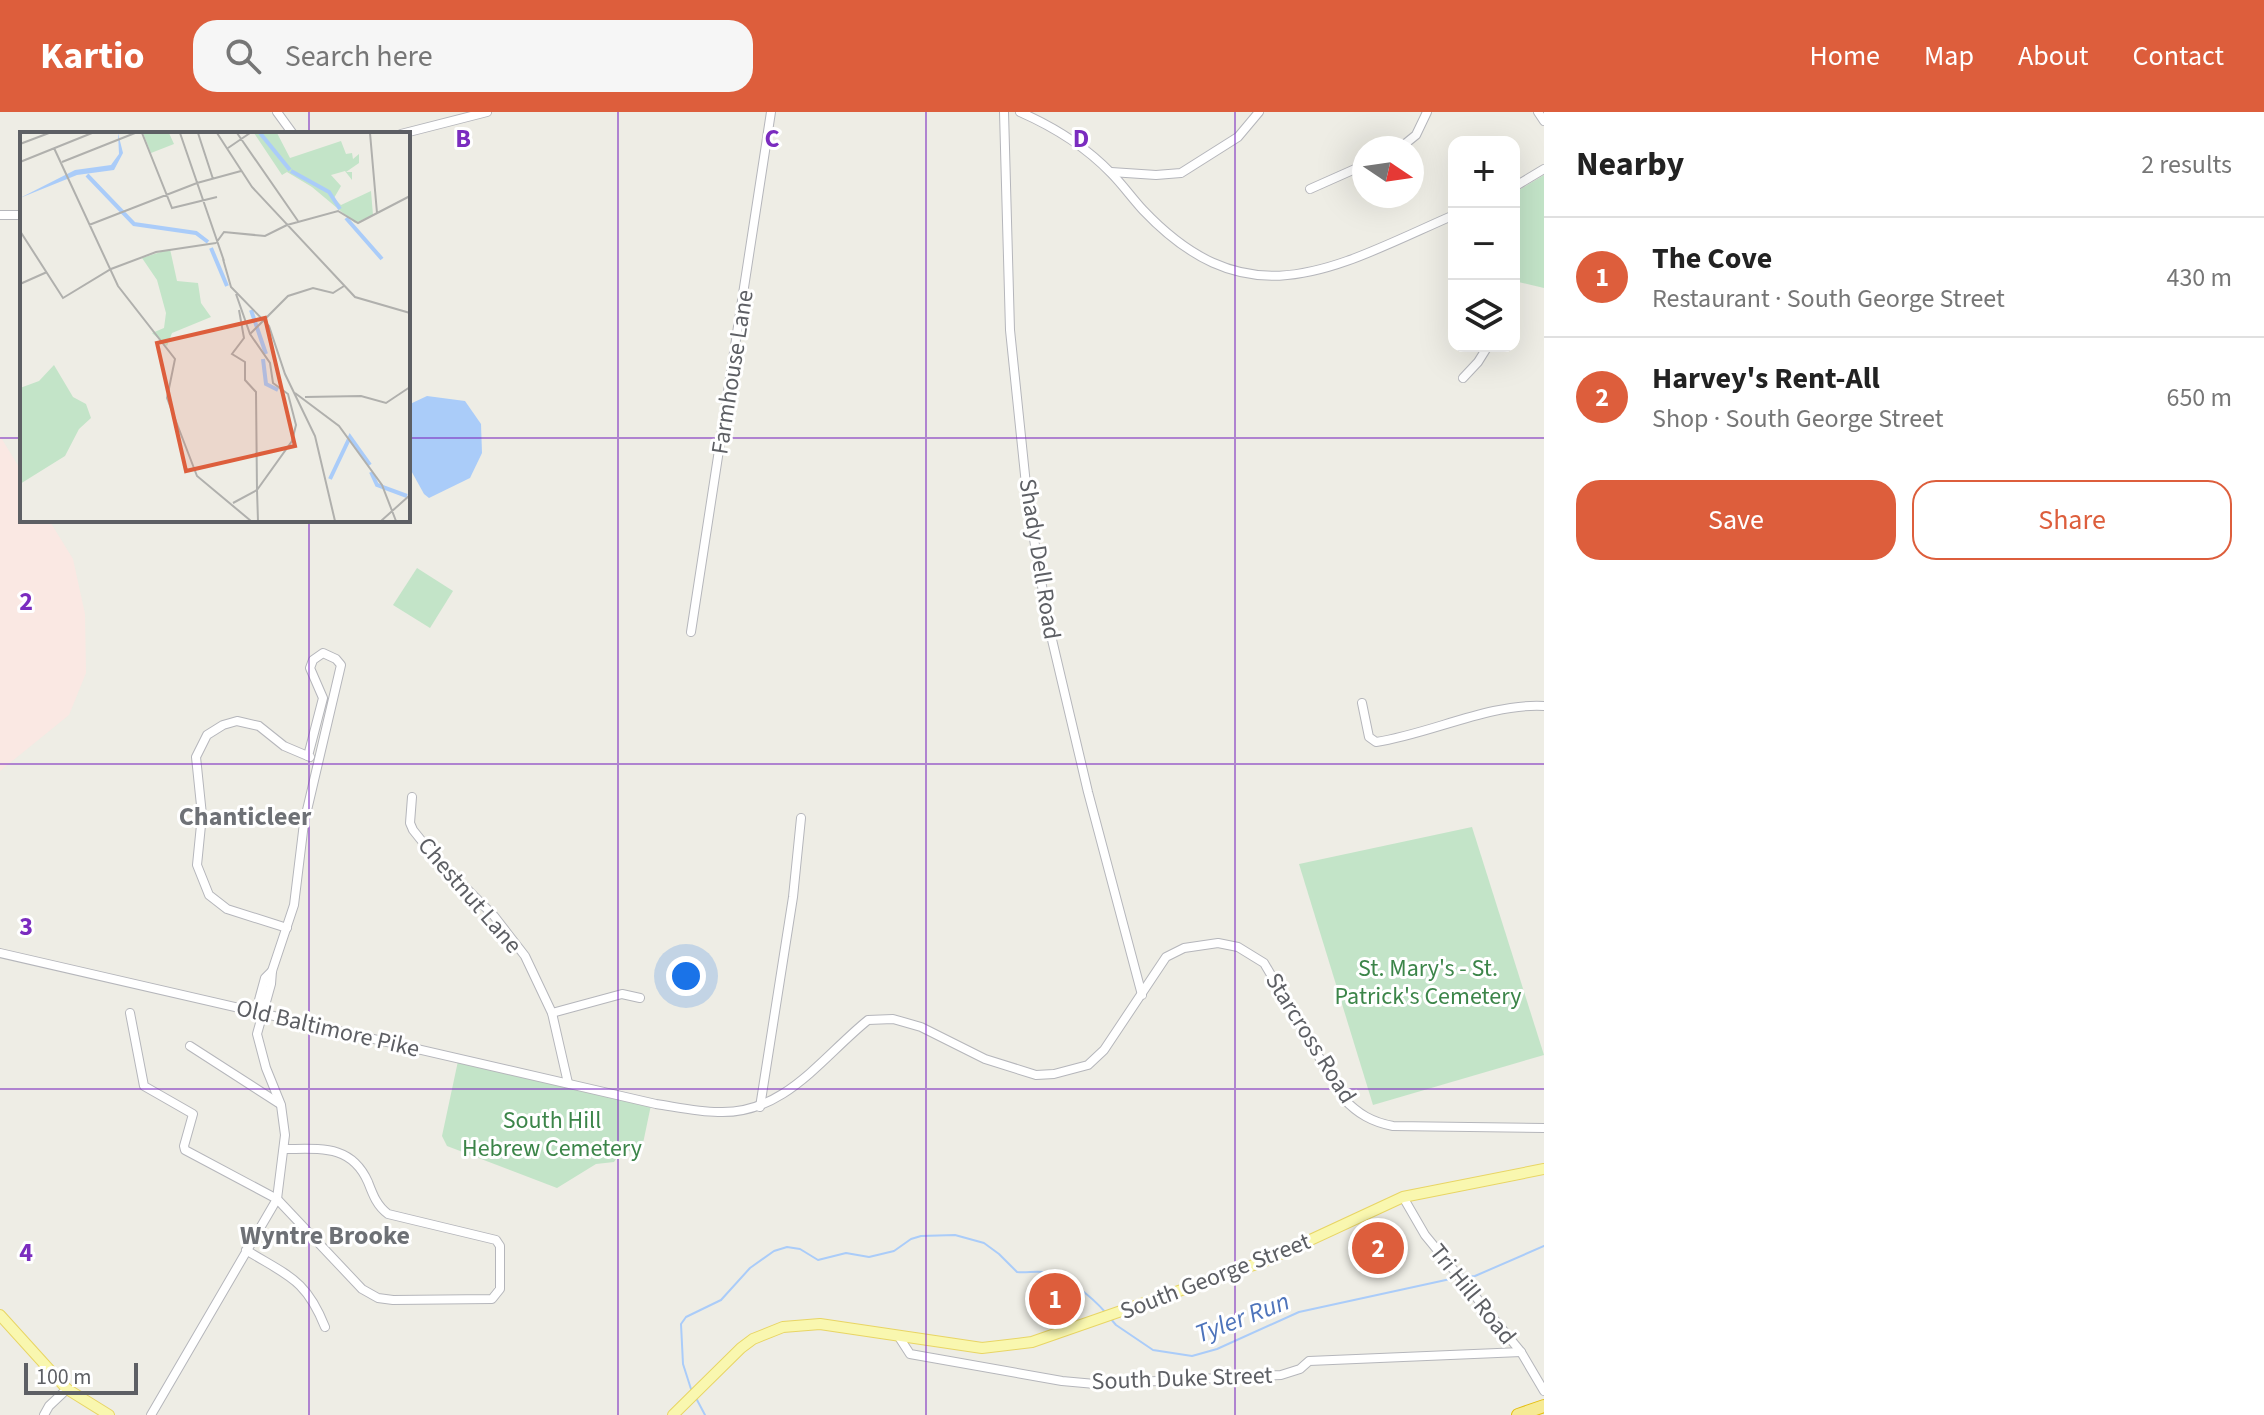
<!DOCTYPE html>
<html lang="en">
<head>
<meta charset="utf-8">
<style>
  body { margin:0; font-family:"Source Sans 3",sans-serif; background:#f6f6f6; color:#222 }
  .controls { position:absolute; right:24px; top:24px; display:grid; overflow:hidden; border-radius:16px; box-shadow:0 8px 32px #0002 }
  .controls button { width:72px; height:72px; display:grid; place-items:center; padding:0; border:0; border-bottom:2px solid #e0e0e0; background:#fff; color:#222; font:40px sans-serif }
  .compass { position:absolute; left:1352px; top:24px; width:72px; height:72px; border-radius:50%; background:#fff; box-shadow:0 8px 32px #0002; rotate:103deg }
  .scale { position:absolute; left:24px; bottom:20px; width:114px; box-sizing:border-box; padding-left:8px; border:4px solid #5d5f64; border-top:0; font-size:22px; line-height:28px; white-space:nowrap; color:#5d5f64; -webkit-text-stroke:6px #fff; paint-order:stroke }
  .you { position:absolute; left:686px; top:864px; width:28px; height:28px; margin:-20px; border:6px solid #fff; border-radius:50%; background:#1a73e8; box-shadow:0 0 0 12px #1a73e833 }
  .badge { display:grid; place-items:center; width:52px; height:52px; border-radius:50%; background:#dd5e3c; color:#fff; font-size:26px; font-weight:700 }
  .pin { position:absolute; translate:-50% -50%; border:4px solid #fff; box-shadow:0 2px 8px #0006 }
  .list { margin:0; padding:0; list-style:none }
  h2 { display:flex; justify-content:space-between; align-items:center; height:104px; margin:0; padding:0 32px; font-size:34px }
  h2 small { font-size:26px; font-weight:400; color:#767676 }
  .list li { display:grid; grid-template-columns:52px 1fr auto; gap:24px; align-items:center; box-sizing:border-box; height:120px; padding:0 32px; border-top:2px solid #e0e0e0 }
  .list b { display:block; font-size:30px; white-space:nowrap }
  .list p { margin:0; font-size:26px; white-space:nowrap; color:#767676 }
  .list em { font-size:26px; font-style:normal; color:#767676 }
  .actions { display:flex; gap:16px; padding:24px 32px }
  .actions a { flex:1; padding:18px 0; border:2px solid #dd5e3c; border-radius:24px; text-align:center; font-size:28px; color:#dd5e3c }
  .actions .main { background:#dd5e3c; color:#fff }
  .icon { flex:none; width:44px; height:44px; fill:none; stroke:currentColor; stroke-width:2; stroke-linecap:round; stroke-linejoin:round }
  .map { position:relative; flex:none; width:1544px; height:1303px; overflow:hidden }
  header { display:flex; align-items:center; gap:48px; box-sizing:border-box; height:112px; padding:0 40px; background:#dd5e3c; color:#fff }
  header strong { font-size:38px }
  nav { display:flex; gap:44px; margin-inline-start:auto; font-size:28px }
  .search { width:560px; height:72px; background:#f6f6f6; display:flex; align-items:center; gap:20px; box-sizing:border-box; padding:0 28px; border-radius:24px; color:#767676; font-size:30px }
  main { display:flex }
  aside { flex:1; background:#fff }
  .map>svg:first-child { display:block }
</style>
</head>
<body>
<header>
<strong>Kartio</strong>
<div class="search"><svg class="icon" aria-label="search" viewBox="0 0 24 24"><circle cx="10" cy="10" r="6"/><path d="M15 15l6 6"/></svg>Search here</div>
<nav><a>Home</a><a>Map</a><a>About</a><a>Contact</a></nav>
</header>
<main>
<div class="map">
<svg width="1544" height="1303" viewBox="0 0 1544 1303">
  <rect width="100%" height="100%" fill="#eeede5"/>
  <polygon fill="#fae8e3" points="0,324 22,360 22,408 49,408 73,447 85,502 86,561 69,603 0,659"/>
  <g fill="#c3e4c8">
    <polygon points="1544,63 1544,176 1514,169 1514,81"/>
    <polygon points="417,456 453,479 430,516 393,493"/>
    <polygon points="1472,715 1544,943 1373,993 1299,752"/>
    <polygon points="458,949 651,993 641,1041 622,1038 614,1050 596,1052 557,1076 447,1034 442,1024"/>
  </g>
  <polygon fill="#aaccf9" points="427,284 465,289 481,312 482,341 470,366 429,386 424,382 408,353 408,293"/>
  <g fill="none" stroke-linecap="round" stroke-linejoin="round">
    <g stroke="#aaccf9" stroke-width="2">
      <polyline points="1465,1165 1475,1164 1544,1134"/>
      <polyline points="1110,1206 1116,1213 1153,1238 1192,1244 1217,1237 1299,1200 1455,1166"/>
      <path d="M691 1277 683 1252 681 1212 686 1205 721 1188 750 1156 774 1139 787 1135 800 1137 818 1148 846 1141 869 1145 894 1139 911 1127 921 1124 955 1123 984 1131 999 1142 1017 1160C1026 1161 1034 1159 1043 1160 1064 1161 1093 1186 1106 1201"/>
      <polyline points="696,1286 705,1303"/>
    </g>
    <g stroke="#b5b6bb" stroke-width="10">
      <g id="minor">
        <polyline points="277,0 293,22"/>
        <polyline points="1004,0 1010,218 1028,392 1049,515 1088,680 1142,883"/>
        <path d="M1020 0C1054 15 1085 34 1111 61 1122 72 1132 86 1143 98 1250 211 1335 155 1454 103"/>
        <polyline points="1538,0 1544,9"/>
        <polyline points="401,22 487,0"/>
        <polyline points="1400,36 1416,23 1427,0"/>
        <polyline points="1111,60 1156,63 1181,61 1238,25 1259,0"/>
        <polyline points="1514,75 1544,57"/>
        <polyline points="1310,77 1364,53"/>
        <polyline points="0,103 22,103"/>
        <polyline points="1463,266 1478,250 1488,234"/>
        <polyline points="691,520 771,0"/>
        <path d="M1362 591 1369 625 1376 630C1430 622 1490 591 1544 594"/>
        <polyline points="412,685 410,711 413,718 433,743 494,804 525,844 552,901 568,971"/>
        <polyline points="287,816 227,797 209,783 197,753 202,703 196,645 207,623 223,613 237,609 259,614 284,634 310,645"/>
        <path d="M0 841 656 992C676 995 698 1000 718 1000 784 1003 822 945 868 908L893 907 921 915 985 947 1036 963 1054 962 1088 953 1104 938 1166 845 1184 836 1218 831 1238 835 1264 851 1343 986C1358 1002 1372 1010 1393 1014L1544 1016"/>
        <polyline points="256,899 265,866 272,859"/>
        <path d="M130 901 144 974 193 1002 184 1034 185 1038 277 1087 362 1177 378 1186 393 1188 492 1187 500 1177V1134L496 1128 388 1102C377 1094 373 1083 368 1070 351 1032 320 1037 284 1037"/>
        <polyline points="552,901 622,882 640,886"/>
        <polyline points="190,934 280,992"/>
        <polyline points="760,995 793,785 801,706"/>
        <polyline points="1403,1085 1425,1123 1521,1240 1544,1279"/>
        <path d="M246 1138C288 1164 306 1167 325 1215"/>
        <polyline points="899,1225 910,1242 1062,1269 1095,1272 1281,1263 1300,1257 1309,1249 1521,1240"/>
        <polyline points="44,1303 49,1294 67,1277"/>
        <polyline points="151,1303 277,1087 285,1023 281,993 266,956 257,922 271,872 272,859 294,793 304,711 341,553 336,547 323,541 313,548 310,556 323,586 308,644"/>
      </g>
    </g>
    <g stroke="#e8d564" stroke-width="12">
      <g id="major">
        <polyline points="0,1203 67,1277 109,1303"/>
        <polyline points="673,1303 741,1236 753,1227 783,1215 820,1212 982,1236 1032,1230 1265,1149 1403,1085 1544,1057"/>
      </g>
    </g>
    <g stroke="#e4be10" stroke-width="14">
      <polyline id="highway" points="1518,1303 1544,1294"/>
    </g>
    <use href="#minor" stroke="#fff" stroke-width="8"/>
    <use href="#major" stroke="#f9f7af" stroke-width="10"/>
    <use href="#highway" stroke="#f6ea95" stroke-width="12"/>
  </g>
  <path fill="none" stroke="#7b2cbf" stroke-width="2" stroke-opacity="0.55" d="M309 0V22M618 0V1303M926 0V1303M1235 0V1303M0 326H22M408 326H1544M309 408V1303M0 652H1544M0 977H1544"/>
  <g text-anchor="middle" stroke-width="6" stroke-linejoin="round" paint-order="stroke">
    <g font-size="24" fill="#5d5f64" stroke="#fff">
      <text transform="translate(732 260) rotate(-81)" y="8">Farmhouse Lane</text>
      <text transform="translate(1040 447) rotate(81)" y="8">Shady Dell Road</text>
      <text transform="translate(470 783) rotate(49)" y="8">Chestnut Lane</text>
      <text transform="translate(328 916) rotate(13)" y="8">Old Baltimore Pike</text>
      <text transform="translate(1311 926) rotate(58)" y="8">Starcross Road</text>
      <text transform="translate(1215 1164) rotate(-21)" y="8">South George Street</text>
      <text transform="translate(1473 1182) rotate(51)" y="8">Tri Hill Road</text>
      <text transform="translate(1182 1266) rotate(-2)" y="8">South Duke Street</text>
    </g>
    <g font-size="24" fill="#3c8549" stroke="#fff">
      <text x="1428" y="864">St. Mary's - St.<tspan x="1428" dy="28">Patrick's Cemetery</tspan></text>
      <text x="552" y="1016">South Hill<tspan x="552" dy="28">Hebrew Cemetery</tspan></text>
    </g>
    <g font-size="26" font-weight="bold" fill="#6e7176" stroke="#fff">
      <text x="245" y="713">Chanticleer</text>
      <text x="325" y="1132">Wyntre Brooke</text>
    </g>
    <g font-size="26" font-style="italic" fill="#4e74bb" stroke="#fff">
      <text transform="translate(1242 1205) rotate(-21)" y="9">Tyler Run</text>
    </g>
  </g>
  <g transform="translate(20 20)">
    <rect width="390" height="390" fill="#eeede5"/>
    <path d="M123 1H149L154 12 131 21ZM234 1H257L270 26 321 9 326 22 332 21 333 27 339 22V31L326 40H332V48L325 39 311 43 321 54 314 66 321 73 351 59 353 83 335 91 292 55 267 40 262 43ZM150 117 157 149 178 151 181 171 191 185 152 201 147 214 132 201 144 196 146 181 137 148 122 126ZM34 233 53 265 66 272 71 286 59 297 45 324 0 352V256L19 249Z" fill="#c3e4c8"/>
    <path d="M98 1 103 21 94 38 57 43 0 66 55 38 91 33 99 22Z" fill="#aaccf9"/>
    <path fill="none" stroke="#aaccf9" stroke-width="4" d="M240 1 270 38M271 39 309 60 320 77M67 43 114 92 176 101 188 110M326 86 362 127M191 116 207 154M231 178 246 222M243 227 246 252 258 258M351 340 357 353 387 364M310 347 330 305 350 333"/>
    <path fill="none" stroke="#b0b0ad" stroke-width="2" d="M122 1 152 76 197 65M160 1 204 129M178 1 193 47M197 1 232 55 335 165 390 181M217 1 278 89M350 1 357 81M0 12 29 1M34 16 98 154 155 227 147 266 177 344 231 389M208 16 230 1M0 30 72 1M42 30 115 1M69 93 177 51 221 39M267 93 318 79 338 91 390 64M0 99 43 166 91 137 136 120 196 111M196 111 204 100 245 104 267 93M203 127 211 155 249 194 265 242 295 304 315 389M0 152 27 140M216 162 230 202 250 231 253 251 268 262 276 293 272 309 237 358 238 389M230 202 268 164 293 156 313 161 324 154M275 261 319 294 362 353 376 389M285 265 341 264 366 271 390 255M213 371 237 358 236 260 225 248V230L212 222 224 206 219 178M361 389 390 363"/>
    <path fill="#dd5e3c" fill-opacity="0.15" stroke="#dd5e3c" stroke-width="4" d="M245 186 275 314 166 339 137 211Z"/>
    <rect width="390" height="390" fill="none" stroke="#5d5f64" stroke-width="4"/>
  </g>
  <g font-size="26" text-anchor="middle" font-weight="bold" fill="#7b2cbf" stroke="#fff" stroke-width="6" stroke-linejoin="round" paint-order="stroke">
    <text x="463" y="35">B</text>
    <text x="772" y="35">C</text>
    <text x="1081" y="35">D</text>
    <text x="26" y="498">2</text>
    <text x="26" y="823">3</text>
    <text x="26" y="1149">4</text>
  </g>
</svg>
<div class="controls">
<button>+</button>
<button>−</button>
<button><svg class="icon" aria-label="layers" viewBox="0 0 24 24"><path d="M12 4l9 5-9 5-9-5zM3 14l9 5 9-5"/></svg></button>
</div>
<svg class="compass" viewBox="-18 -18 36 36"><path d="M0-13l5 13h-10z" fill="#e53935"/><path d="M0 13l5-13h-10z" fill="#767676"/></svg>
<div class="scale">100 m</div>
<div class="you"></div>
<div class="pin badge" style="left:1055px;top:1187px">1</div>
<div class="pin badge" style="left:1378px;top:1136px">2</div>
</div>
<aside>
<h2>Nearby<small>2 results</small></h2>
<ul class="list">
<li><span class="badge">1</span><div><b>The Cove</b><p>Restaurant · South George Street</p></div><em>430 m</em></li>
<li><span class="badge">2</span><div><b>Harvey's Rent-All</b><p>Shop · South George Street</p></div><em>650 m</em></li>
</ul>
<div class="actions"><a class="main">Save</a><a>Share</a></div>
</aside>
</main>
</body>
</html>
